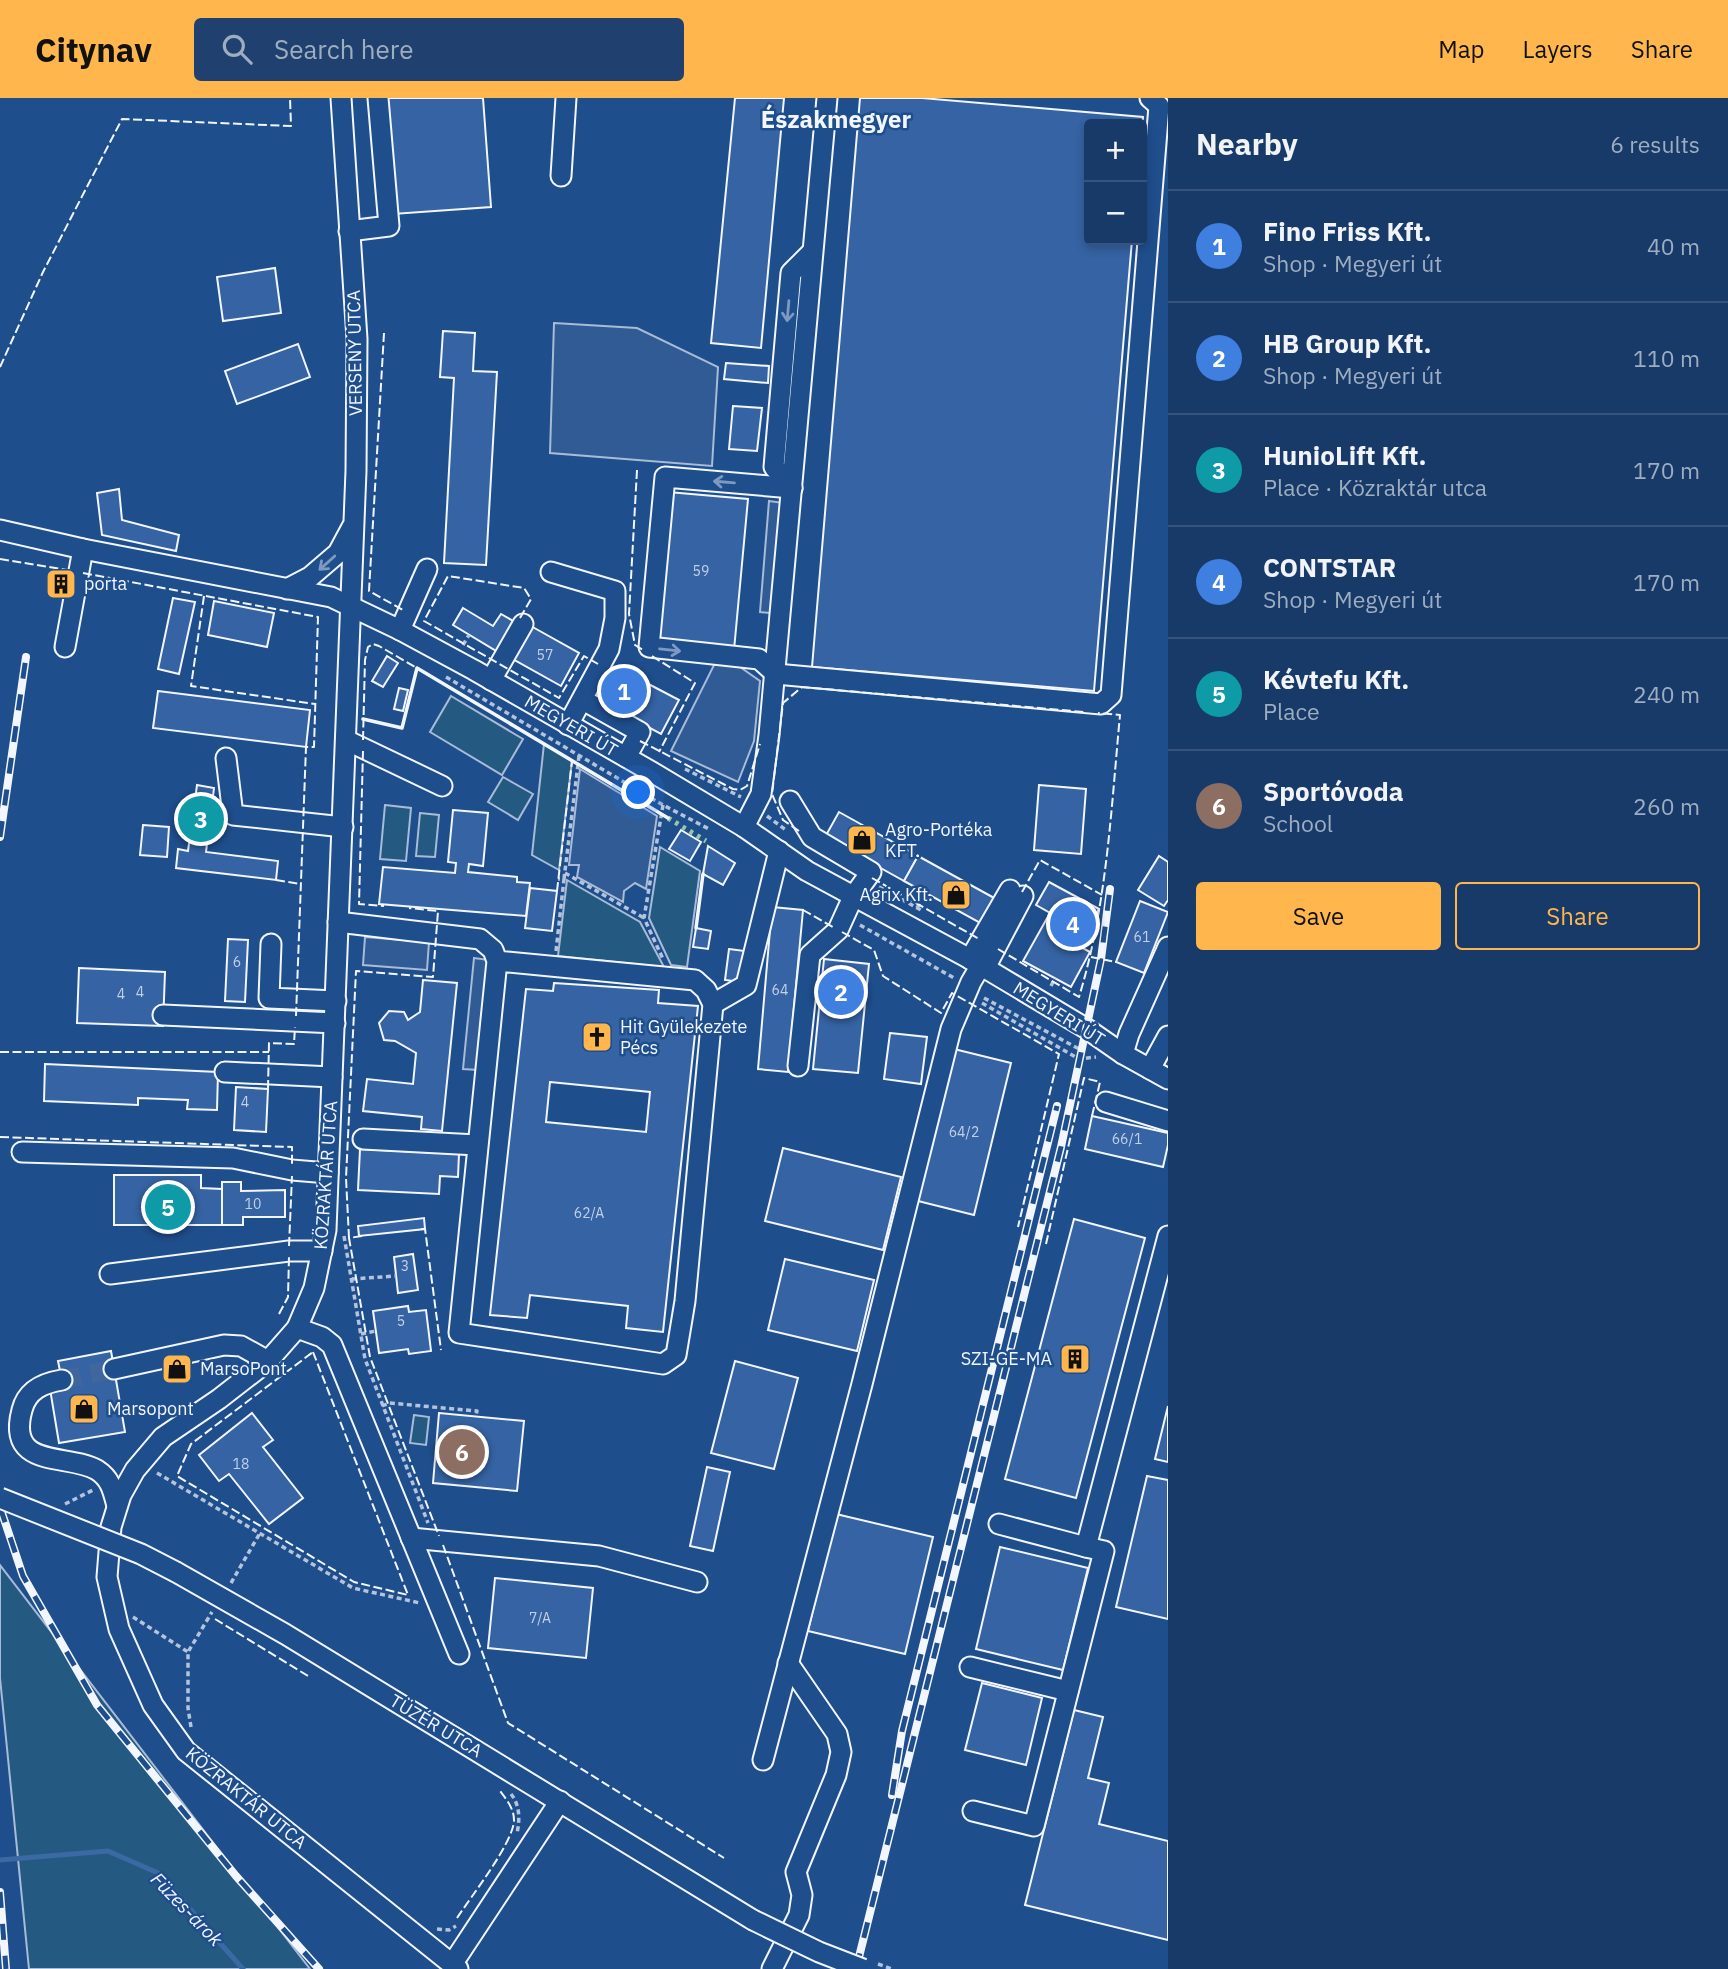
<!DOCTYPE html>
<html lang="en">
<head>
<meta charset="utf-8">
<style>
  body { margin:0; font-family:"IBM Plex Sans",sans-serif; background:#20416f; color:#f1f3f6 }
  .controls { position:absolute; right:21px; top:21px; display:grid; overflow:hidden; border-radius:7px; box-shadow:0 4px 10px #0003 }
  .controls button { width:63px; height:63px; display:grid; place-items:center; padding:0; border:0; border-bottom:2px solid #36547d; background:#173a69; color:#f1f3f6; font:35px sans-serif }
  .you { position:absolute; left:639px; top:695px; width:24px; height:24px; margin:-18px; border:5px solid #fff; border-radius:50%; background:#1a73e8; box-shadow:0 0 0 10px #1a73e833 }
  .badge { display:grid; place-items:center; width:46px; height:46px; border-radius:50%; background:#ffb74d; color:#fff; font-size:23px; font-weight:700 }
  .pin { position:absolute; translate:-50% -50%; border:4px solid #fff; box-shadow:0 2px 7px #0006 }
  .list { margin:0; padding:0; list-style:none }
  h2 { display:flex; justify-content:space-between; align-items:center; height:91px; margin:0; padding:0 28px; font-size:30px }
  h2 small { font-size:23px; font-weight:400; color:#9eadc0 }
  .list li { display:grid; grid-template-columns:46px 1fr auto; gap:21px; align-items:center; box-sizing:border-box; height:112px; padding:0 28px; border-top:2px solid #36547d }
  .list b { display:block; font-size:26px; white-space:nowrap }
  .list p { margin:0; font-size:23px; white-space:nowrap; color:#9eadc0 }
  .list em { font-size:23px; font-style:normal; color:#9eadc0 }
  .actions { display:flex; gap:14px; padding:21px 28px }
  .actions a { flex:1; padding:16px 0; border:2px solid #ffb74d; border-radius:7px; text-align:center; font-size:24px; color:#ffb74d }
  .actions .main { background:#ffb74d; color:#111 }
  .icon { flex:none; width:38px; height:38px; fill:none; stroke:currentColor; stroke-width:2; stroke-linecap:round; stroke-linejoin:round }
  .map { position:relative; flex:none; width:1168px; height:1871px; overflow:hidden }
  header { display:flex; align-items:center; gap:42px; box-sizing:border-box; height:98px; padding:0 35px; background:#ffb74d; color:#111 }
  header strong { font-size:33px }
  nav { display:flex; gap:38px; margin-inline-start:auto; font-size:24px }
  .search { width:490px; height:63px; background:#20416f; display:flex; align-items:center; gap:18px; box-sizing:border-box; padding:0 24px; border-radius:7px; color:#9eadc0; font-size:26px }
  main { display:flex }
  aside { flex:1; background:#173a69 }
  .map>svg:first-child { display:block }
</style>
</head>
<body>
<header>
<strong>Citynav</strong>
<div class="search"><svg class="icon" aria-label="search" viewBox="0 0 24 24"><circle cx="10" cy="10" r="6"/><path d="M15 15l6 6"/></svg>Search here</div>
<nav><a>Map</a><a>Layers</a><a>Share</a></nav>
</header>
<main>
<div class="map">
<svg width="1168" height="1871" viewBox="0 0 1168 1871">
  <rect width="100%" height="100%" fill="#1f4e8c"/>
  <g fill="#245a82" stroke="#a8bbd7" stroke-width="2">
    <polygon points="451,598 523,641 502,677 430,634"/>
    <polygon points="544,646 572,663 559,772 532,757"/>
    <polygon points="503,679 533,696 518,722 488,704"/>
    <polygon points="385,707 411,710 406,763 380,761"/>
    <polygon points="420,715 439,717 435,759 416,758"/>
    <polygon points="660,749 700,773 687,869 671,867 649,820"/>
    <polygon points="567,782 640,824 664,869 558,858"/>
    <polygon points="414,1317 429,1319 426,1347 410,1345"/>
    <polygon points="0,1467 310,1871 29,1871 0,1580"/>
  </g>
  <g fill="#305b95" stroke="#a8bbd7" stroke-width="2">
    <polygon points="554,225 637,230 718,269 712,368 550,355"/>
    <polygon points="769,403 791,406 781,516 760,514"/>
    <polygon points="715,565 740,569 760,583 754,643 738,684 671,653"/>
    <polygon points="580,671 657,718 646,791 635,785 624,793 623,804 577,779 579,767 569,767"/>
    <polygon points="365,839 429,844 427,872 363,867"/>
    <polygon points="474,860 489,862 478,972 463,971"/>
  </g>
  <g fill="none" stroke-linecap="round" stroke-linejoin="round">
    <polyline stroke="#3b69a3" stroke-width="5" points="0,1762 108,1753 158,1775 243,1871"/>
  </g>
  <g fill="#3563a3" stroke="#f2f6ff" stroke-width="2" fill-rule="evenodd">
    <polygon points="384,0 483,0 491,109 393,116"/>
    <polygon points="735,0 784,0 761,250 711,245"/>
    <polygon points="860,0 922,0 1143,19 1142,29 1142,26 1089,26 1089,142 1132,142 1094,593 812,569"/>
    <polygon points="275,170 281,215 223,223 217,179"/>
    <polygon points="443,233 475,235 473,273 497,274 486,467 444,465 454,280 440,279"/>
    <polygon points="298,246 310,279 237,306 225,273"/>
    <polygon points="726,265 769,268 768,285 724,281"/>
    <polygon points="733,308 762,310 757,353 729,351"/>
    <polygon points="119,391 122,422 179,437 176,453 102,437 97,395"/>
    <polygon points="668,394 748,401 734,552 654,545"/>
    <polygon points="55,478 69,480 67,494 52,492"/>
    <polygon points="173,500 195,504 179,576 158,571"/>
    <polygon points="214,503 274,515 267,549 208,537"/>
    <polygon points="463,510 493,528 501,516 515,524 498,554 453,527"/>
    <polygon points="529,527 579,555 561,588 511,560"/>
    <polygon points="387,558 398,565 383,589 372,583"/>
    <polygon points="618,570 679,602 661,636 601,604"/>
    <polygon points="399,590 408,592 403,613 394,611"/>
    <polygon points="158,593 310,612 306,649 153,630"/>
    <polygon points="197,687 214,690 206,754 278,763 276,782 176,770 178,751 188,753"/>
    <polygon points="1039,687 1086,691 1081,756 1034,752"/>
    <polygon points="453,712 488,715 483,768 469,766 468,774 517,779 517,784 530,785 526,818 379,806 383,769 455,775 456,765 448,764"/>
    <polygon points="839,714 918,758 904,783 825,739"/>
    <polygon points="143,727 169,729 167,759 140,757"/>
    <polygon points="681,732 701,744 690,763 669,751"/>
    <polygon points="708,748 735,765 723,787 703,776"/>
    <polygon points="918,758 996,801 982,826 904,783"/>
    <polygon points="1159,758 1168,764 1168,802 1164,808 1138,792"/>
    <polygon points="1049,784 1099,811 1079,848 1090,854 1071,889 1023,863 1050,815 1036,807"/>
    <polygon points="530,790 557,793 552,833 525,830"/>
    <polygon points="1140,803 1168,814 1144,875 1116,864"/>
    <polygon points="772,809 803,812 788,974 758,971"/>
    <polygon points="696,830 711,833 708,851 693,849"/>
    <polygon points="228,841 248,842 245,904 225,903"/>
    <polygon points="729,851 745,853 741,884 725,882"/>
    <polygon points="824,861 869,866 858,975 813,971"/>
    <polygon points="79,870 165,874 163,928 77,925"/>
    <polygon points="423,882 457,885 442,1033 421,1031 422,1019 363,1013 367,981 413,986 416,955 395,943 384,942 379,925 389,913 404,914 408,922 420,914"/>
    <path d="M554 885 659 892 658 905 698 908 663 1234 626 1230 628 1208 530 1197 527 1220 490 1217 526 891 553 893ZM550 984 650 994 646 1034 546 1024Z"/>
    <polygon points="890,935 927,939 921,986 884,981"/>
    <polygon points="954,951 1011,965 974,1117 918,1103"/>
    <polygon points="45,966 218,974 217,1012 187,1011 188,1002 138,1000 138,1007 44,1003"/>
    <polygon points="236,989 268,991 266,1034 234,1032"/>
    <polygon points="1092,1018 1168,1035 1168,1047 1163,1069 1085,1051"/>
    <polygon points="783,1050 901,1079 883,1152 765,1123"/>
    <polygon points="360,1051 459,1056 458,1079 440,1078 439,1096 358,1092"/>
    <polygon points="114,1077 201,1077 201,1090 222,1091 222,1127 114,1127"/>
    <polygon points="222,1084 241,1084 241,1093 285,1092 285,1119 243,1119 243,1127 222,1127"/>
    <polygon points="424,1120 425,1131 359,1138 358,1128"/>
    <polygon points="1074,1121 1145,1140 1076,1400 1005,1381"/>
    <polygon points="413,1156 418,1192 398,1195 394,1159"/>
    <polygon points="785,1161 874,1182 857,1253 768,1232"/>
    <polygon points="408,1208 409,1214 426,1212 431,1253 409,1256 408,1251 379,1255 373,1213"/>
    <polygon points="111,1253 125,1334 59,1345 50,1291 63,1288 58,1263"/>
    <polygon points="735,1263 798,1280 774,1371 711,1355"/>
    <polygon points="1168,1308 1168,1364 1155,1361"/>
    <polygon points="252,1315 273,1342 263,1349 303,1400 269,1426 229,1376 219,1383 199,1357"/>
    <polygon points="439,1315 524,1323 517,1393 433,1385"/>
    <polygon points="707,1369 730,1374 713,1453 690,1448"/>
    <polygon points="1147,1378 1168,1382 1168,1521 1116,1509"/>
    <polygon points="836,1416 933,1439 905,1556 808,1533"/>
    <polygon points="1000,1449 1088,1470 1063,1572 976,1551"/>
    <polygon points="495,1480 593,1490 586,1560 488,1550"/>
    <polygon points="982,1585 1042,1600 1026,1667 965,1652"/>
    <polygon points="1074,1612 1103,1619 1088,1680 1109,1685 1099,1726 1168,1743 1168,1842 1025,1807"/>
  </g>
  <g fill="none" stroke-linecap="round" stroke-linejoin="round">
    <polyline stroke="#3f679d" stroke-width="19" stroke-dasharray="19 10" stroke-linecap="butt" points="62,1282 114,1271"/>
    <g stroke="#f2f6ff" stroke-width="23">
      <g id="minor">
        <polyline points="341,0 357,241 356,373 326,1132 314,1190 297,1230 268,1263 219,1301 163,1339 135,1372 121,1397 111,1429 107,1479 119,1531 153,1607 186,1653 458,1871"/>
        <polyline points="561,78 566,0"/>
        <polyline points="349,133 389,128 378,0"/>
        <polyline points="792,390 665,379 649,549 759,561 776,576 1101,606 1111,597 1159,8 1150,0"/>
        <polyline points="792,390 774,369 791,175 812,154"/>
        <polyline points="0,432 83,451 331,499 400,532 474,572 652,674 744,729 807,773 970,861 1087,931 1123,956 1168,981"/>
        <polyline points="551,474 615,493 615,520 609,551 568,627"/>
        <polyline points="287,491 310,479 338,455 352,429"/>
        <polyline points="400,532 427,471"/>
        <polyline points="65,549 83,451"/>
        <polyline points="491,582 523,526"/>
        <polyline points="583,602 640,634 626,659"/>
        <polyline points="346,642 442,688"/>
        <polyline points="226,660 233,717 343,729"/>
        <polyline points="790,703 812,739 871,774 853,799 838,832 810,857 798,968"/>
        <polyline points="744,729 761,696 769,637 827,0"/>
        <polyline points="338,824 480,841 493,852 497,863 459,1235 663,1266 676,1257 685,1203 713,906 706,892 695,882 497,863"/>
        <polyline points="271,846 269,900 336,903"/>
        <polyline points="970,861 1010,792"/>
        <polyline points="985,870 1023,798"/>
        <polyline points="713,906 746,887 779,753"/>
        <polyline points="163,917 335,925"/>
        <polyline points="1123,956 1129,936 1168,849"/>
        <polyline points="1150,971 1168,938"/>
        <polyline points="225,974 332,979"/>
        <polyline points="1106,1004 1168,1023"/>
        <polyline points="363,1041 477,1047"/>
        <polyline points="22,1054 233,1060 292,1072 328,1075"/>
        <polyline points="110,1176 289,1153 322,1153"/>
        <polyline points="297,1230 322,1239 332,1247 459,1556"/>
        <polyline points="114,1271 224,1247 241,1248 268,1263"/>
        <path d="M62 1282C43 1285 27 1292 22 1312 6 1372 68 1355 97 1372 111 1381 113 1393 117 1408"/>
        <polyline points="999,1426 1086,1449 1168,1138"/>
        <polyline points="411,1440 599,1458 697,1484"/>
        <polyline points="176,1474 285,1536 753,1822"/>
        <polyline points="970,1569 1068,1593"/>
        <polyline points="763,1662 862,1286 951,931 971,884 981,867"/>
        <polyline points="973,1713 1034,1728 1104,1453 1086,1449"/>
        <polyline points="453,1865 560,1703"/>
        <polyline points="772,1871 799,1817 802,1797 796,1774 836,1677 841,1654 837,1636 788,1565"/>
      </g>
    </g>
    <g stroke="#b3c4dc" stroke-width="3.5" stroke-dasharray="5 3.5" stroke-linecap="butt">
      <polyline points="463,547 469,537"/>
      <polyline points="446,579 663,707 709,731"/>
      <polyline points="685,671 741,699"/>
      <polyline points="663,707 644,820 663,861"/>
      <polyline points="767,718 786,732"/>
      <polyline points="565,775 644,820"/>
      <polyline points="564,781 579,658"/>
      <polyline points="879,789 921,812"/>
      <polyline points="917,810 926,795"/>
      <polyline points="860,827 954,880"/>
      <polyline points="556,853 564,781 558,781"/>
      <polyline points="1051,888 1055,880"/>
      <polyline points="984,900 1081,952 1085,952"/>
      <polyline points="982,905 1079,961 1096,959"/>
      <polyline points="344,1138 365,1261 428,1425"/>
      <polyline points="352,1181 396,1178"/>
      <polyline points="361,1236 376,1233"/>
      <polyline points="382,1308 389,1305 477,1313 476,1318"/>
      <polyline points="157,1375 353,1490 420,1505"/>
      <polyline points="65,1406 93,1392"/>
      <polyline points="231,1485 260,1435"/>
      <polyline points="133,1519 188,1554"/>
      <polyline points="191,1629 188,1610 188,1554 212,1514"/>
      <path d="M511 1696C520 1707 520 1722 517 1735"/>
      <polyline points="437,1831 449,1832 456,1828"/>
      <polyline points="878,1866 892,1871"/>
    </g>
    <use href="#minor" stroke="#1f4e8c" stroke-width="19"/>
    <g stroke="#f2f6ff" stroke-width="8">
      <g id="rail">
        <polyline points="0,739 26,559"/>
        <polyline points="0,1409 23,1478 97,1607 236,1778 319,1871"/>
        <polyline points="892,1697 902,1633 1057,1008"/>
        <polyline points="0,1794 6,1871"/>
        <polyline points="856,1871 1061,1049 1101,861 1110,791"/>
      </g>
    </g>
    <use href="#rail" stroke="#1f4e8c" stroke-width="5" stroke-dasharray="16" stroke-linecap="butt"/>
    <g stroke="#f2f6ff" stroke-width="23" stroke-linecap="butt">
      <g id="minor-bridge">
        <polyline points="0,1400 141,1456 176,1474"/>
        <polyline points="753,1822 819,1854 863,1871"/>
      </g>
    </g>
    <use href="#minor-bridge" stroke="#1f4e8c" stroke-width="19"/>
    <polyline stroke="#97c8a6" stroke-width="5" stroke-dasharray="3.5 5" stroke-linecap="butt" points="668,720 706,743"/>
    <g stroke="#f2f6ff" stroke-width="2" stroke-dasharray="9 3.5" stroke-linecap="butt">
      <polyline points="384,235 369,493 403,512"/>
      <polyline points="0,269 43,174 122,21 291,28 290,0"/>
      <polyline points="637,372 629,516 635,547 643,552"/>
      <polyline points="0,461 73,473"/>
      <polyline points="83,475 318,519 314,649 306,649 296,918"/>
      <polyline points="204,498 191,588 315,606"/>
      <polyline points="520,520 531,501 524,490 448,478 424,523 559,600 584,558 598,566"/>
      <polyline points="652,558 695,585 659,654"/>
      <polyline points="363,642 365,562 368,549 373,546 379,548 417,570"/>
      <polyline points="640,643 733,691 740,692 747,688 760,646"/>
      <polyline points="363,653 359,806 384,808"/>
      <polyline points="799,733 783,722 772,696 783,605 802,589 1084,614"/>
      <polyline points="872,780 979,841"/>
      <polyline points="276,782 301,786"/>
      <polyline points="557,793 572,663"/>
      <polyline points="1022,794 1040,762 1102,797"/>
      <polyline points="803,812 833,829"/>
      <polyline points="842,834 874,852 883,878 941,915 952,895 1059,956 1018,1129"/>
      <path d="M998 851 1079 899C1107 807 1111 712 1120 617L1098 615"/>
      <polyline points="1091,859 1116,864"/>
      <polyline points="0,954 269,954"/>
      <polyline points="268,991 269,945 294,946 295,929"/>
      <polyline points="0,1039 292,1049 292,1068"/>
      <polyline points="421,1131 425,1131 441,1252"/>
      <polyline points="362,1138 349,1140 370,1259 439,1438"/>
      <polyline points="349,1140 346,1080 356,873 433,879 438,813 409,810"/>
      <polyline points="1046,1146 1084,980 1100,984 1092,1018"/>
      <polyline points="289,1148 292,1078"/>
      <polyline points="279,1216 288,1199 289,1159"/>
      <polygon points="313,1254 408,1497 354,1484 177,1378 191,1346"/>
      <polyline points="443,1447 508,1625 724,1760"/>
      <polyline points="215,1521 308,1578"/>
      <path d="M457 1820C470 1800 514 1744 514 1722 514 1711 507 1702 500 1693"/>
    </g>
    <g stroke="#f2f6ff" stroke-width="3.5">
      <polyline points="363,621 402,630 417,570 668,720"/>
      <polyline points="696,830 703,776"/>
    </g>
  </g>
  <defs><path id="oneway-shaft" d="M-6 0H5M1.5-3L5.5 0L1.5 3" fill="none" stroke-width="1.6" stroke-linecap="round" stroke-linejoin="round" transform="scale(1.75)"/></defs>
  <g stroke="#7e9ac0">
    <use href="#oneway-shaft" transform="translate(788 213) rotate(95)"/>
    <use href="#oneway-shaft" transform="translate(724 384) rotate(-175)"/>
    <use href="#oneway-shaft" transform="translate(327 465) rotate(138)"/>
    <use href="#oneway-shaft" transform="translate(670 552) rotate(6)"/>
  </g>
  <defs>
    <g id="building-square" transform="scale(1.575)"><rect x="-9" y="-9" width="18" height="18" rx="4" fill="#ffb74d" stroke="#1f4e8c"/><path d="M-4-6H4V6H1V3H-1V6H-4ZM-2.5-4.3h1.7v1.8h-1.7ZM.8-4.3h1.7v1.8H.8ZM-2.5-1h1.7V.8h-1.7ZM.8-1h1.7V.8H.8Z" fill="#111"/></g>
    <g id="shop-square" transform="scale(1.575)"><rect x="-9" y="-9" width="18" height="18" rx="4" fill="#ffb74d" stroke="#1f4e8c"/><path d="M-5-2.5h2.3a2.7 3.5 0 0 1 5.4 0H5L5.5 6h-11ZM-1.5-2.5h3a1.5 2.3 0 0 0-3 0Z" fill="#111"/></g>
    <g id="church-square" transform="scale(1.575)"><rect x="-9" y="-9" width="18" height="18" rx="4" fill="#ffb74d" stroke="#1f4e8c"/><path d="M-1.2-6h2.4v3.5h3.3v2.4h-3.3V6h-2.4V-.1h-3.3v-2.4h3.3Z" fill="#111"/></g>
  </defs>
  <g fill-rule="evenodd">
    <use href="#building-square" x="61" y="486"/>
    <use href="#shop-square" x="862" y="742"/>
    <use href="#shop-square" x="956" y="797"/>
    <use href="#church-square" x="597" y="939"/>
    <use href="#building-square" x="1075" y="1261"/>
    <use href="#shop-square" x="177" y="1271"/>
    <use href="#shop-square" x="84" y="1311"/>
  </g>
  <g text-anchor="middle" stroke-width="5" stroke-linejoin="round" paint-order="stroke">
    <g font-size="14" fill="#c3d1e8">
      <text x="701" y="478">59</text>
      <text x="545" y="562">57</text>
      <text x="1142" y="844">61</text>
      <text x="237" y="869">6</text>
      <text x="780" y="897">64</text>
      <text x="140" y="899">4</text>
      <text x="121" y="901">4</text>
      <text x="245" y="1009">4</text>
      <text x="964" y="1039">64/2</text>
      <text x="1127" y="1046">66/1</text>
      <text x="253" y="1111">10</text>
      <text x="589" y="1120">62/A</text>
      <text x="405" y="1173">3</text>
      <text x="401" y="1228">5</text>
      <text x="241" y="1371">18</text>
      <text x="540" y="1525">7/A</text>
    </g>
    <g font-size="18" fill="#f2f6ff" stroke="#1f4e8c">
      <text transform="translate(355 255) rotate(-91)" y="6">VERSENY UTCA</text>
      <text transform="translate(571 628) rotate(30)" y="6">MEGYERI ÚT</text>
      <text transform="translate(1059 916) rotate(32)" y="6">MEGYERI ÚT</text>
      <text transform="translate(326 1077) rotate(-86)" y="6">KÖZRAKTÁR UTCA</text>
      <text transform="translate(436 1628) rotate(31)" y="6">TÜZÉR UTCA</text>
      <text transform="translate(246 1700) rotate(39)" y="6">KÖZRAKTÁR UTCA</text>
    </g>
    <g font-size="18" fill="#f2f6ff" stroke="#1f4e8c" text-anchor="start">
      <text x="84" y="492">porta</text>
      <text x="885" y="738">Agro-Portéka<tspan x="885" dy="21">KFT.</tspan></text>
      <text x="933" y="803" text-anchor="end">Agrix Kft.</text>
      <text x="620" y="935">Hit Gyülekezete<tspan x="620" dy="21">Pécs</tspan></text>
      <text x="1052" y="1267" text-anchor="end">SZI-GE-MA</text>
      <text x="200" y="1277">MarsoPont</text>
      <text x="107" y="1317">Marsopont</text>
    </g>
    <g font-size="19" font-style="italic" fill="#f2f6ff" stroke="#1f4e8c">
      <text transform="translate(187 1811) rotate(46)" y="7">Füzes-árok</text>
    </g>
    <g font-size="24" font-weight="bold" fill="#f2f6ff" stroke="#1f4e8c">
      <text x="836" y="30">Északmegyer</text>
    </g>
  </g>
</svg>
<div class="controls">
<button>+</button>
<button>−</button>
</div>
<div class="you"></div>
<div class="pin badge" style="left:624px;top:593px;background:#3f7fe0">1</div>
<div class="pin badge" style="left:841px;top:894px;background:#3f7fe0">2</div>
<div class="pin badge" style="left:201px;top:721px;background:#0f9aa8">3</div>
<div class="pin badge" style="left:1073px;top:826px;background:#3f7fe0">4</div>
<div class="pin badge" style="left:168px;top:1109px;background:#0f9aa8">5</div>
<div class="pin badge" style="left:462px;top:1354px;background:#8d6e63">6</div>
</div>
<aside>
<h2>Nearby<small>6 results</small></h2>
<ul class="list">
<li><span class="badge" style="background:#3f7fe0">1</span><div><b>Fino Friss Kft.</b><p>Shop · Megyeri út</p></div><em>40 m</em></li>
<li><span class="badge" style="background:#3f7fe0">2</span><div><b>HB Group Kft.</b><p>Shop · Megyeri út</p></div><em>110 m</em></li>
<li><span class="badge" style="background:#0f9aa8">3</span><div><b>HunioLift Kft.</b><p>Place · Közraktár utca</p></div><em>170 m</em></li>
<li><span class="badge" style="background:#3f7fe0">4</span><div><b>CONTSTAR</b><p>Shop · Megyeri út</p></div><em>170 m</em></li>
<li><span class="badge" style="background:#0f9aa8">5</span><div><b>Kévtefu Kft.</b><p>Place</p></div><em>240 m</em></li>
<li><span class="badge" style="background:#8d6e63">6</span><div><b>Sportóvoda</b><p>School</p></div><em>260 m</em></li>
</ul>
<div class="actions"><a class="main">Save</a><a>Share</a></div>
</aside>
</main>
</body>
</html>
